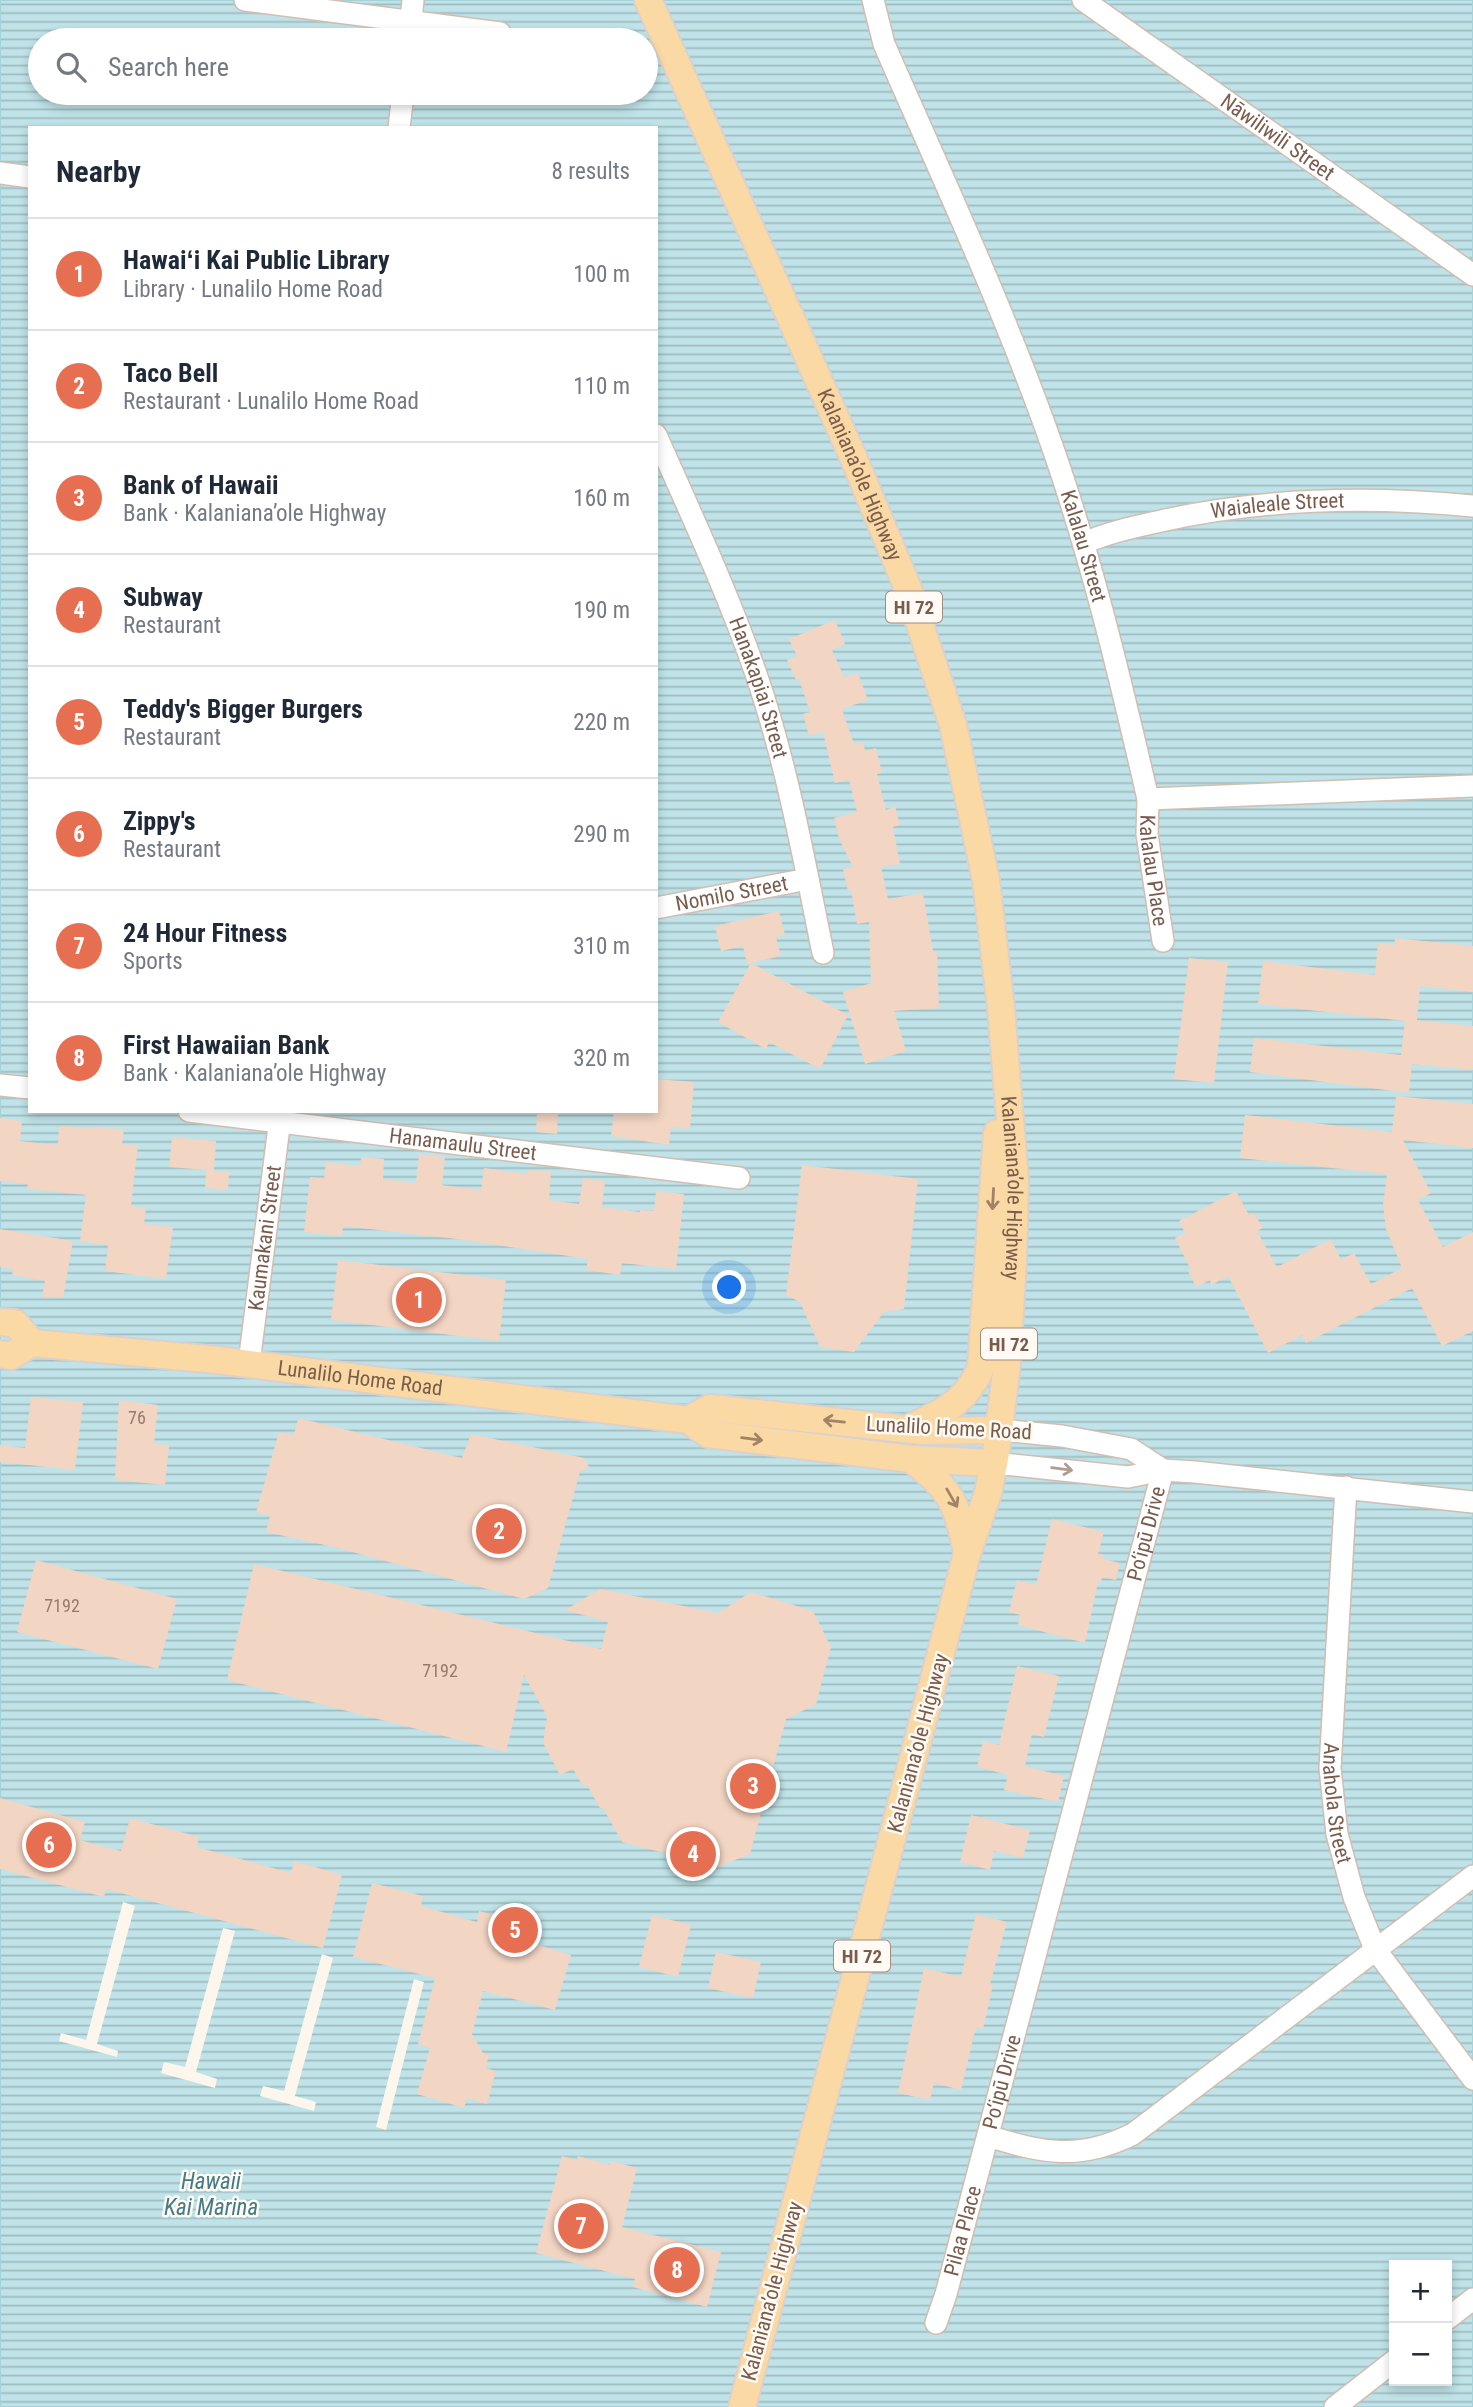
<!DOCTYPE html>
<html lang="en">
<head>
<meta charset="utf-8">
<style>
  body { margin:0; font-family:"Roboto Condensed",sans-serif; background:#f6f6f7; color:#1f2937 }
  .controls { position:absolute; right:21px; bottom:21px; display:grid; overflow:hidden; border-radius:0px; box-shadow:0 4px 10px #0003 }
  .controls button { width:63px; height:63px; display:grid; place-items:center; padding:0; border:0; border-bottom:2px solid #e0e1e3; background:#fff; color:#1f2937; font:35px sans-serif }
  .you { position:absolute; left:730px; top:1288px; width:24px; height:24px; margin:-18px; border:5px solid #fff; border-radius:50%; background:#1a73e8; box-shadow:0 0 0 10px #1a73e833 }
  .badge { display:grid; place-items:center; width:46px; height:46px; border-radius:50%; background:#e76f51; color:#fff; font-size:23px; font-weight:700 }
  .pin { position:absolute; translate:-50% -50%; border:4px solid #fff; box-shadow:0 2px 7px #0006 }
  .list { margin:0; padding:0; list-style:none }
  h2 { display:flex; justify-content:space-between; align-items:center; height:91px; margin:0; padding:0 28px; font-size:30px }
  h2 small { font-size:23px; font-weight:400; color:#747a83 }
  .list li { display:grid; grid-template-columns:46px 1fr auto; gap:21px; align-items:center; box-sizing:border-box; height:112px; padding:0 28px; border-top:2px solid #e0e1e3 }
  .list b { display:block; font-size:26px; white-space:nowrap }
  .list p { margin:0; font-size:23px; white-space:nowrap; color:#747a83 }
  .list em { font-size:23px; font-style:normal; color:#747a83 }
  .icon { flex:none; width:38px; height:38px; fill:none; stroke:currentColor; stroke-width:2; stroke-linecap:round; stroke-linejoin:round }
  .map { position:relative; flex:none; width:1473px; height:2407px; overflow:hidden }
  .search { position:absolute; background:#fff; box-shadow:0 4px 10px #0003; left:28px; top:28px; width:630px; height:77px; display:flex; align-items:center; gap:18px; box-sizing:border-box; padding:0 24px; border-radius:38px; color:#747a83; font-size:26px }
  .panel { position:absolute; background:#fff; box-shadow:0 4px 10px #0003; left:28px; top:126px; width:630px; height:987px; border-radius:0px }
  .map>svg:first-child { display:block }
</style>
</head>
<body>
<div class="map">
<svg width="1473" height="2407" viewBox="0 0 1473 2407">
  <defs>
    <pattern id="water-rules" width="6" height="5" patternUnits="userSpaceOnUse" patternTransform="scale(1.75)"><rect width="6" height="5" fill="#bfe3e8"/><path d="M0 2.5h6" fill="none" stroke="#a0bbbe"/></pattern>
  </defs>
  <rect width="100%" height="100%" fill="#fdf6ec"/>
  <path fill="url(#water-rules)" stroke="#a5d3da" stroke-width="2" fill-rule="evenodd" d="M0 0H1473V2407H0ZM40 40H646V93H40ZM30 128H656V1111H30ZM1394 2265H1447V2381H1394Z"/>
  <g fill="#fdf6ec">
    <polygon points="123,1902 135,1906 97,2044 118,2051 117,2057 59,2041 61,2033 86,2040"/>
    <polygon points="223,1928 235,1931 196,2072 217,2079 215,2088 161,2073 164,2062 185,2067"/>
    <polygon points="322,1954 333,1958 295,2096 316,2102 314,2111 260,2096 263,2086 284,2091"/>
    <polygon points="414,1979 424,1982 386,2130 376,2127"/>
  </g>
  <g fill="#f3d5c3">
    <polygon points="835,620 845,644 832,650 844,677 858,673 868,700 842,709 854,744 863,742 865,751 876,748 882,773 877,774 886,810 895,806 900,825 893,827 900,864 881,867 888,899 923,893 933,951 937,951 939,1008 894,1011 906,1051 865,1064 843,992 871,983 869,922 857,924 851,890 848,891 843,869 853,867 839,839 834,818 857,812 849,780 835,783 823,732 809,736 803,714 810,712 799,679 796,680 787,660 797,656 789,639"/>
    <polygon points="779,911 785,935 776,937 781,956 751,963 848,1015 820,1069 769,1042 766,1049 718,1022 751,963 747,964 743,946 721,951 715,926"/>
    <polygon points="1395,938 1473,946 1473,992 1420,986 1417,1020 1473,1026 1473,1070 1412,1064 1409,1093 1250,1072 1254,1038 1401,1055 1405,1021 1258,1004 1263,961 1375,975 1378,943 1394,945"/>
    <polygon points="1189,958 1228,962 1214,1083 1174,1079"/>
    <polygon points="656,1079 694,1082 690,1129 671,1127 669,1145 611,1136 614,1111 656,1111"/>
    <polygon points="1396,1096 1473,1104 1473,1148 1403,1140 1431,1193 1418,1200 1443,1247 1473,1232 1473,1331 1442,1346 1412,1288 1306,1343 1302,1335 1268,1353 1228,1276 1211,1285 1210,1280 1196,1287 1188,1271 1191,1270 1175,1238 1185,1233 1179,1221 1236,1191 1249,1215 1254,1213 1263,1228 1257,1231 1277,1267 1331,1239 1341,1260 1354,1253 1371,1284 1402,1268 1386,1229 1383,1205 1387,1174 1240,1158 1245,1115 1392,1132"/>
    <polygon points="537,1111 558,1111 557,1134 536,1132"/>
    <polygon points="0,1118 22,1121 20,1141 58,1145 59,1126 124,1129 122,1144 138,1145 131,1206 146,1208 144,1224 173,1227 166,1279 105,1271 108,1245 80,1241 86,1195 27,1189 28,1184 0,1181"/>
    <polygon points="172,1137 216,1141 214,1171 229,1172 228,1190 205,1188 206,1170 169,1167"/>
    <polygon points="419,1154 445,1157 442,1185 481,1190 484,1168 527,1174 527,1170 551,1171 549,1200 579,1204 583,1178 605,1181 602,1207 640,1212 640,1210 654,1211 656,1191 684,1194 676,1269 622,1263 620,1275 586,1270 588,1259 457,1239 343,1226 342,1236 304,1232 310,1177 324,1178 326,1162 360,1166 361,1157 384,1159 383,1179 416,1183"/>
    <polygon points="802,1165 918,1179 904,1309 884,1312 854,1352 820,1347 800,1302 786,1295"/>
    <polygon points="0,1229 73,1241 63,1298 42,1297 45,1281 12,1275 13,1269 0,1267"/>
    <polygon points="338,1260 506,1280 499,1341 331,1320"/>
    <polygon points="31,1397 83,1402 75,1470 0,1462 0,1445 25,1448"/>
    <polygon points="119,1400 158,1405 154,1444 169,1445 165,1485 115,1480"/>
    <polygon points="298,1418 462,1458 471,1434 584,1458 589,1467 580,1472 548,1588 524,1599 338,1548 266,1532 270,1516 256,1512 279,1432 294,1435"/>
    <polygon points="1052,1519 1104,1532 1098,1554 1104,1555 1103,1559 1120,1563 1116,1580 1102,1577 1101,1583 1098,1582 1085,1643 1018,1625 1020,1615 1009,1612 1017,1580 1036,1585"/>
    <polygon points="36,1560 177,1599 158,1669 17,1632"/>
    <polygon points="254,1564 601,1649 608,1622 565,1610 600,1589 718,1613 751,1592 813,1611 831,1647 816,1704 786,1719 750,1854 718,1867 622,1842 603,1808 600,1808 587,1785 583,1786 573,1769 560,1775 543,1743 547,1716 524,1675 506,1752 227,1680"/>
    <polygon points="1017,1666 1059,1676 1044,1737 1032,1734 1025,1766 1064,1776 1058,1802 1004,1790 1008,1775 977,1767 983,1741 999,1745"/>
    <polygon points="0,1798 85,1822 80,1840 121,1851 130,1818 199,1837 197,1847 291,1873 294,1861 342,1875 323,1948 106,1889 104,1897 0,1869"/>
    <polygon points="971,1815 1030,1830 1023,1858 994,1851 990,1870 960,1862"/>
    <polygon points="372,1883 423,1896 421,1906 477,1922 479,1911 537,1927 532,1943 571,1955 555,2010 483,1991 472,2034 483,2053 489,2054 486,2068 496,2071 487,2104 467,2098 464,2108 417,2094 430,2048 418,2044 435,1978 353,1957"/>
    <polygon points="976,1914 1007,1922 990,1984 993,1985 983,2029 976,2027 961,2090 934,2083 930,2100 898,2093 924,1968 961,1977"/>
    <polygon points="652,1915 691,1925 678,1977 639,1967"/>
    <polygon points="716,1952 761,1962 753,1998 708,1988"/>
    <polygon points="562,2156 577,2160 578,2156 610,2165 611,2161 637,2168 622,2227 721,2252 707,2307 633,2287 635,2279 536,2253"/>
  </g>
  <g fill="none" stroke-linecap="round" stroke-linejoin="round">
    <g stroke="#d1beb0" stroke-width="24">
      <g id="minor">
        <polyline points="245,0 500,33"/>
        <path id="s1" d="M873 0 884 44C939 170 998 296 1045 426 1089 547 1119 673 1148 799L1147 834 1163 941"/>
        <path id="s2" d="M1083 0 1473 275"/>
        <polyline points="409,40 413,0"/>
        <polyline points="399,128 403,93"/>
        <polyline points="0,173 30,177"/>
        <path id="s3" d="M656 435C691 514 728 593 756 674 787 764 804 860 823 953"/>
        <path id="s4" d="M1084 543C1109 532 1134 527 1161 521 1263 498 1368 496 1473 506"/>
        <polyline points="1148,799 1473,786"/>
        <path id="s5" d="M656 908 808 879"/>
        <polyline points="0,1085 30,1088"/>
        <path id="s6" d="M189 1111 739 1178"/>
        <path id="s7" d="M249 1363 281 1111"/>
        <polyline points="1000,1430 1062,1436 1131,1449 1163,1470"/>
        <polyline points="994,1463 1128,1477 1163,1470 1195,1472 1473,1502"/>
        <path id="s8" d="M1346 1487 1330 1768 1337 1834 1354 1897 1375 1949 1473 2079"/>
        <path d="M988 2136C1043 2153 1079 2161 1133 2134L1473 1876"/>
        <polyline points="1447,2319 1473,2299"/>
        <path id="s9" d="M936 2323 946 2294 1163 1470"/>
        <polyline points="1335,2407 1394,2361"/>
      </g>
    </g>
    <g stroke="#dad1cd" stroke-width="30">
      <g id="major">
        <path id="s10" d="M648 0 854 459 909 591 953 725 986 880 1001 1008 1015 1181 1013 1259 1007 1364 996 1453 988 1493 967 1554 742 2407"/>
        <polyline points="0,1322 15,1323 32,1343"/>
        <path id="s11" d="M0 1354 11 1356 32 1343 218 1360 688 1420 708 1434 911 1459 994 1463"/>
        <polyline points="688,1420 710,1408 923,1431 1000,1430"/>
        <path d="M907 1429C941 1413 967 1403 981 1367L997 1133"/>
        <path d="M911 1459C951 1489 957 1503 967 1552"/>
      </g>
    </g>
    <use href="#minor" stroke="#fff" stroke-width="21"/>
    <use href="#major" stroke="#fbd9a5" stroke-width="26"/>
  </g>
  <defs><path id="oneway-shaft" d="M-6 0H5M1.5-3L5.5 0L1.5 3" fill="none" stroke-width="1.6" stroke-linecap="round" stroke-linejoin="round" transform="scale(1.75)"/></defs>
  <g stroke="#a18267">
    <use href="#oneway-shaft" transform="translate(993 1199) rotate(93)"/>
    <use href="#oneway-shaft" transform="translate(834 1421) rotate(-174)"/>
    <use href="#oneway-shaft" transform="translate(752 1439) rotate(7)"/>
    <use href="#oneway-shaft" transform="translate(952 1498) rotate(60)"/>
  </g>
  <use stroke="#af9d94" href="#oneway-shaft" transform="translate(1062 1469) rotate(7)"/>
  <g text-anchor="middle" stroke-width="5" stroke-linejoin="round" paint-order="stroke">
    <g font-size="18" fill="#987a6a">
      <text x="137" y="1424">76</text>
      <text x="62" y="1612">7192</text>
      <text x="440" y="1677">7192</text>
    </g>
    <g fill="#fffaf3" stroke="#a28b7f" stroke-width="2">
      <rect x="886" y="591.5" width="56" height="31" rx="5"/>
      <rect x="981" y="1328.5" width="56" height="31" rx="5"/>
      <rect x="834" y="1940.5" width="56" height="31" rx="5"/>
    </g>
    <g font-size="19" font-weight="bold" fill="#7a5c4d">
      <text x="914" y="614">HI 72</text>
      <text x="1009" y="1351">HI 72</text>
      <text x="862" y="1963">HI 72</text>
    </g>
    <g font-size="21" fill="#7a5c4d" stroke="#fffaf3">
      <text dy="7" stroke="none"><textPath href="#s2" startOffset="238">Nāwiliwili Street</textPath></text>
      <text dy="7" stroke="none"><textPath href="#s10" startOffset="520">Kalaniana’ole Highway</textPath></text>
      <text dy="7" stroke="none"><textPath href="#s4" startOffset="198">Waialeale Street</textPath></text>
      <text dy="7" stroke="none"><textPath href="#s1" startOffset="586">Kalalau Street</textPath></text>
      <text dy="7" stroke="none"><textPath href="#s3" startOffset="273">Hanakapiai Street</textPath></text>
      <text dy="7" stroke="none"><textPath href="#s1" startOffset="919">Kalalau Place</textPath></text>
      <text dy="7" stroke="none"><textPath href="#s5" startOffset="77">Nomilo Street</textPath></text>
      <text dy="7" stroke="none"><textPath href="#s6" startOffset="276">Hanamaulu Street</textPath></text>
      <text dy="7" stroke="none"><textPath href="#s10" startOffset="1255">Kalaniana’ole Highway</textPath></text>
      <text dy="7" stroke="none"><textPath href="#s7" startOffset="126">Kaumakani Street</textPath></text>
      <text dy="7" stroke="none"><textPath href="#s11" startOffset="366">Lunalilo Home Road</textPath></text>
      <text transform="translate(949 1428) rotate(3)" y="7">Lunalilo Home Road</text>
      <text dy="7" stroke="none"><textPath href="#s9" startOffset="817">Po‘ipū Drive</textPath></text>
      <text transform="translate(918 1743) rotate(-75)" y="7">Kalaniana’ole Highway</text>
      <text dy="7" stroke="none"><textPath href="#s8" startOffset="317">Anahola Street</textPath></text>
      <text dy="7" stroke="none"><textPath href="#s9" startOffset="250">Po‘ipū Drive</textPath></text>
      <text dy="7" stroke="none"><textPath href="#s9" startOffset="96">Pilaa Place</textPath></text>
      <text transform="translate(772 2291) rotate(-75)" y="7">Kalaniana’ole Highway</text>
    </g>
    <g font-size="23" font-style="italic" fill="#437c86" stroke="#fffaf3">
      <text x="211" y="2189">Hawaii<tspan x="211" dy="26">Kai Marina</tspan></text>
    </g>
  </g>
</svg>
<div class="controls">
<button>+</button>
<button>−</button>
</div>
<div class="you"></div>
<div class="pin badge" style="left:419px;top:1300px">1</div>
<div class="pin badge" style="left:499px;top:1531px">2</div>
<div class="pin badge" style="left:753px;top:1786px">3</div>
<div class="pin badge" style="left:693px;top:1854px">4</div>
<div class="pin badge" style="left:515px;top:1930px">5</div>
<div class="pin badge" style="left:49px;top:1845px">6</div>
<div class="pin badge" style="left:581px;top:2226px">7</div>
<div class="pin badge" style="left:677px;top:2270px">8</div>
<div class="search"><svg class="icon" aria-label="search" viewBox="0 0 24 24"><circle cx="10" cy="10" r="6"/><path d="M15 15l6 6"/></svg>Search here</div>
<section class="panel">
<h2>Nearby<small>8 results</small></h2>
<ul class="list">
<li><span class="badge">1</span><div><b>Hawaiʻi Kai Public Library</b><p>Library · Lunalilo Home Road</p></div><em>100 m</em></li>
<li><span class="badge">2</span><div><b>Taco Bell</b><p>Restaurant · Lunalilo Home Road</p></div><em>110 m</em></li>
<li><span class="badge">3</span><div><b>Bank of Hawaii</b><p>Bank · Kalaniana’ole Highway</p></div><em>160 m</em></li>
<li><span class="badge">4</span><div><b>Subway</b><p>Restaurant</p></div><em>190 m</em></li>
<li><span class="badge">5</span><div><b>Teddy's Bigger Burgers</b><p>Restaurant</p></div><em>220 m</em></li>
<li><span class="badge">6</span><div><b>Zippy's</b><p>Restaurant</p></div><em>290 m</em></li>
<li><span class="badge">7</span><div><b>24 Hour Fitness</b><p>Sports</p></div><em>310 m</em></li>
<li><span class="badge">8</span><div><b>First Hawaiian Bank</b><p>Bank · Kalaniana’ole Highway</p></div><em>320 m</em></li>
</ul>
</section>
</div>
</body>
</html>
